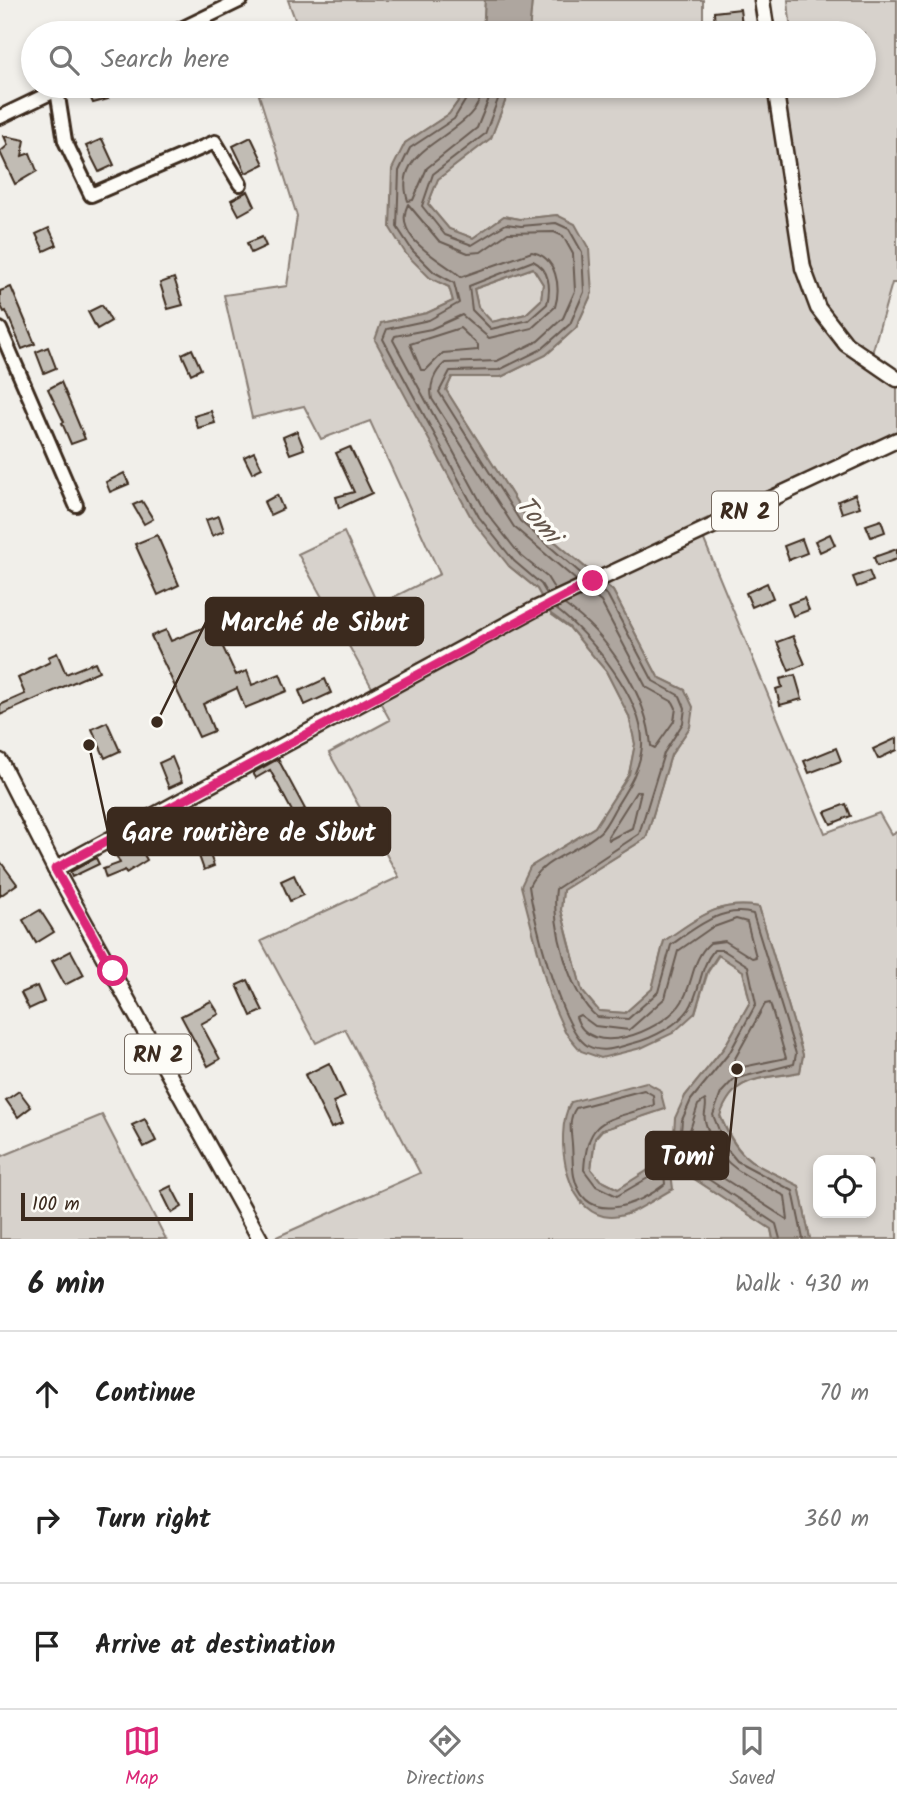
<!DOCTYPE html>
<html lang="en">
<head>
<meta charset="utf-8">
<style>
  body { margin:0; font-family:Kalam,sans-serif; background:#f2f2f2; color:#222 }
  .controls { position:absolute; right:21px; bottom:21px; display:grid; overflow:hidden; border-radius:14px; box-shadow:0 4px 10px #0003 }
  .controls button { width:63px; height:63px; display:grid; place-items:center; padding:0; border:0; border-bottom:2px solid #e0e0e0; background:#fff; color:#222; font:35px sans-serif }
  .scale { position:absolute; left:21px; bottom:18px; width:172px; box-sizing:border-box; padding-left:7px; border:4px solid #3b2a1e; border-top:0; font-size:19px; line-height:24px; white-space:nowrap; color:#3b2a1e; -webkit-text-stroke:5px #fdfcf7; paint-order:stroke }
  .stop { position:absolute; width:21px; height:21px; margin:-16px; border:5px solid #db2777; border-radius:50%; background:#fff }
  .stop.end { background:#db2777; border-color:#fff; box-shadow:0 2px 7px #0008 }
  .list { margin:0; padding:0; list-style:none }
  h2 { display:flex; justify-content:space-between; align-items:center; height:91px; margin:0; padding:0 28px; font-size:30px }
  h2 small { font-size:23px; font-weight:400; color:#767676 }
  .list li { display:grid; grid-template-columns:46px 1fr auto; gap:21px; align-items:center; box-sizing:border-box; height:126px; padding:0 28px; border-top:2px solid #e0e0e0 }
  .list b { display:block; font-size:26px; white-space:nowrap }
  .list em { font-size:23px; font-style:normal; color:#767676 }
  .icon { flex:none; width:38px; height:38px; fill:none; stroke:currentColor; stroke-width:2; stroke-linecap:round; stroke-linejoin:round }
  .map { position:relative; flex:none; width:897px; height:1239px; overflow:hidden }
  .search { position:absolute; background:#fff; box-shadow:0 4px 10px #0003; left:21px; right:21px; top:21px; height:77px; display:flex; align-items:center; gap:18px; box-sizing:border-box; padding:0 24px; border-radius:38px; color:#767676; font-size:26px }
  .sheet { height:469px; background:#fff }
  nav { display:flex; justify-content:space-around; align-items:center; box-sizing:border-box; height:98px; border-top:2px solid #e0e0e0; background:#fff; font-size:19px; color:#767676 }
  nav a { display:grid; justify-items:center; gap:4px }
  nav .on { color:#db2777 }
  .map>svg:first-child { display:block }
</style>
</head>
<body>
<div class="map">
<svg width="897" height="1239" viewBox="0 0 897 1239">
  <rect width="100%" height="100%" fill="#f1efea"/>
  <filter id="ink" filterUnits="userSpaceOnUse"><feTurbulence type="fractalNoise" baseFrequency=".0143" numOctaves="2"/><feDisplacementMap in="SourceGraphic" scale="14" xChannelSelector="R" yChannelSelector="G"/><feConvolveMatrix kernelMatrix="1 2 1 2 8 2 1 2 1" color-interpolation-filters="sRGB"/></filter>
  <g filter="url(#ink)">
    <g fill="#d7d2cc" stroke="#897e75" stroke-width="2" fill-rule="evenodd">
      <polygon points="288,0 485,0 483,33 300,33"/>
      <polygon points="532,0 703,0 703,33 529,33"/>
      <path d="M788 0H897V283H892L869 364 897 382V433L697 523 825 833 879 813 891 834 897 832V1239H810L799 1186C755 1163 740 1164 720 1115 735 1074 761 1080 800 1072L803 1055 759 907C716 900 698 919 664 941L652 989 625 1013 599 1011 582 991 561 910 563 890 646 838 671 755 690 727 685 690 658 677 613 591 526 517 446 390 452 377H501L546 355 576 328 592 293 557 215 520 219 504 216 473 238 449 229 428 204 438 179 491 138 511 86H864V33H791ZM818 1160H871V1213H818Z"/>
      <path d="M280 86H469L449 114 405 143 430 278 449 287 453 301 427 313 381 323 509 566 537 589 551 614 569 627 606 671 629 716 635 744 629 774 595 827 530 867C540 929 539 1002 581 1050L695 1013 708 972 719 955 743 971 750 1002 724 1048 685 1096 693 1178 771 1229 773 1239H272L420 1173 345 1029 316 1043 261 941 399 877 329 753 390 720 298 554 344 532 378 605 440 574 370 421 321 439 304 406 252 418 224 295 287 286 297 216 259 95ZM571 1103 664 1109 602 1130 595 1138 591 1169 600 1180 618 1189 581 1204Z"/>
      <polygon points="533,268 543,284 541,300 526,314 492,322 478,307 474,289"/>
      <polygon points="102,1115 166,1239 0,1239 0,1157"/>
    </g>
    <g fill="#aea69f" stroke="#80746b" stroke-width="2" fill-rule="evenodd">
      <polygon points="485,0 532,0 529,33 483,33"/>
      <path d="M469 86H511L491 138 438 179 428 204 449 229 473 238 504 216 520 219 557 215 575 224 589 249 592 293 576 328 546 355 501 377H452L446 390 526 517 613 591 658 677 685 690 693 707 690 727 671 755 646 838 563 890 561 910 582 991 599 1011 625 1013 652 989 664 941C697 919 716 900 759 907L803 1055 800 1072C761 1080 735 1073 720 1116 740 1164 755 1163 799 1186L810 1239H773L771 1229 693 1178 674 1134 675 1118 685 1096 724 1048 750 1002 743 971 718 955 707 972 695 1013 673 1033 641 1048 601 1058 581 1051 565 1032 550 998 521 886 530 867 595 827 629 774 635 744 629 716 606 671 569 627 551 614 537 589 509 566 473 521 375 340 381 323 427 313 453 301 449 287 430 278 406 254 390 228 392 169 405 143 449 114ZM533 268 543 284 541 300 526 314 492 322 478 307 474 289Z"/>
      <path d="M646 1082 660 1090 665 1109 602 1130 595 1138 591 1169 600 1180 618 1189 669 1157 673 1189C657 1197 637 1213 619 1216 566 1227 552 1134 571 1102Z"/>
    </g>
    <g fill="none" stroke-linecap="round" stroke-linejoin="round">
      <g stroke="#695c52" stroke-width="2">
        <polyline points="474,86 454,119 410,148 399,171 397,227 412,250 434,272 454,283 459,303 429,320 387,329 383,339 479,517 514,561 541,584 547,594"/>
        <path d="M483 86C480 138 388 141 408 201L413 200 427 168 477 128 494 86"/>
        <polyline points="503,86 485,134 433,174 422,206 445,235 472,245 506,224 521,226 556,223 569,229 582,252 584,292 570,324 542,349 499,370 450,371 439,392 520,521 584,576"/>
        <path d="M533 261C550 269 551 288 547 304L529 320 491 329 472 310 469 286Z"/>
        <polygon points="460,328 478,345 478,350 443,353 426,370 421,370 410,344"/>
        <path d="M599 589 608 596 653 681 680 696 685 708 683 723 664 753 639 834 556 889C551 924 569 994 597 1017L628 1019 658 992 671 945C695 928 722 905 753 914L796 1054 794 1064 734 1079 721 1093 713 1115 726 1148 737 1161 793 1191 803 1239"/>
        <path d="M555 590 547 577 520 555 486 512 393 340 395 336 431 329 462 315 489 338 532 328 555 307C561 287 557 257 532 252L461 277C442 260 391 238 408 204L439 241 468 253 481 252 508 233 554 232 563 236 573 254 575 291 563 318 538 341 497 361 445 363C434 372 429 386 432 399L514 527 576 580"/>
        <path d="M565 605C607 634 647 694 651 746L655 748 674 721 676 708 673 702 646 687 601 602 590 593"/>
        <path d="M556 609C590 635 645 700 642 746 640 769 629 786 617 805 612 813 607 825 600 832 577 853 543 857 529 886 533 917 561 1031 588 1046 603 1054 619 1047 634 1043 653 1038 678 1025 689 1009 701 990 699 968 714 950H723L748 966 756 1004 730 1052 691 1100 682 1120 681 1132 699 1173 776 1224 780 1239"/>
        <polygon points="641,791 632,828 609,840 608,836 636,792"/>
        <path d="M736 919 747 922 756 957 752 958 725 941 710 943C690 960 694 987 679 1006 660 1030 590 1061 576 1017L580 1015 595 1026 629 1030 665 998 678 951 711 928Z"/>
        <polygon points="770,1003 786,1058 733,1069 732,1064 765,1004"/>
        <path d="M644 1090 653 1095 654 1105C610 1122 587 1113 584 1170L596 1186 617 1196 660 1171 664 1173 665 1184C638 1206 585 1227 574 1176 572 1166 573 1154 572 1144 571 1131 568 1119 576 1108Z"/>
        <path d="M705 1100C708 1107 703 1113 705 1121 718 1168 746 1175 785 1196L788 1220 706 1167 690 1130 698 1105Z"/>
      </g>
    </g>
    <g fill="#c1bcb4" stroke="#3b2a1e" stroke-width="2">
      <polygon points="740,9 742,25 715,28 714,12"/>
      <polygon points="85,86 102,86 108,99 93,103"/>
      <polygon points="4,136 25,140 22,156 30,153 37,171 15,184 0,152 8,145"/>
      <polygon points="251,137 264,164 246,173 233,146"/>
      <polygon points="102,139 114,165 99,172 86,146"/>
      <polygon points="248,191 255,206 239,215 231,200"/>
      <polygon points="49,228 57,245 44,251 36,234"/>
      <polygon points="262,237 266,246 251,253 247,243"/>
      <polygon points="174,278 183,305 168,309 160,283"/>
      <polygon points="11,287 35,344 22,349 6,311 4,312 0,304 0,291"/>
      <polygon points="102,305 111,321 97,329 88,312"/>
      <polygon points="48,347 56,368 44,373 36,352"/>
      <polygon points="192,349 201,369 191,374 182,354"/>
      <polygon points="61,382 85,439 71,444 62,423 64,422 48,389"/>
      <polygon points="211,411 215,423 198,428 194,416"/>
      <polygon points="297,431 304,449 290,454 283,437"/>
      <polygon points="350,447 372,493 339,508 336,497 354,492 336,453"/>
      <polygon points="254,452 262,468 252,473 244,457"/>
      <polygon points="124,473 129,484 110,492 106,482"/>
      <polygon points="855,494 860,507 842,513 838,501"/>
      <polygon points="277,495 283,509 270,515 264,502"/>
      <polygon points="142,501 153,519 144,524 133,505"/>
      <polygon points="219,516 224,531 212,536 206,520"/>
      <polygon points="881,520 885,532 871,537 866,525"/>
      <polygon points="830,534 835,545 820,552 815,541"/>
      <polygon points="157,535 179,585 158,595 135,544"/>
      <polygon points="802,539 807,553 789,560 784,546"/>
      <polygon points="897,549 897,559 877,566 874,557"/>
      <polygon points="869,571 873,581 857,587 853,577"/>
      <polygon points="767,583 773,598 752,607 746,593"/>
      <polygon points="804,598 809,610 793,616 788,604"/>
      <polygon points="212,624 236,675 247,671 252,685 280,674 287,691 245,708 237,688 203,704 214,731 199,737 151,636 166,630 171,641"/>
      <polygon points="793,636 805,664 789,671 777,642"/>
      <polygon points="57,653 66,674 95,662 99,671 0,715 0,705 25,694 18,678 50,662 48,657"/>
      <polygon points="795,675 802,699 780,705 776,689 782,687 780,679"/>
      <polygon points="325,679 331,693 305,705 299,691"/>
      <polygon points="107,722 120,751 105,758 92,729"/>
      <polygon points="897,738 897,750 878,759 873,749"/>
      <polygon points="836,748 841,761 809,773 804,761"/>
      <polygon points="172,757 182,782 169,788 159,763"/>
      <polygon points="278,759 305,809 294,815 270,770 256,778 253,773"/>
      <polygon points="846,804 851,816 831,824 825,812"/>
      <polygon points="152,827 156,836 138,844 147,860 126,873 125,870 106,878 103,869 120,863 113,849"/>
      <polygon points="208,849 214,866 204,870 198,853"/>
      <polygon points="96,858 99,864 72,877 70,872"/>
      <polygon points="0,861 17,884 0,896"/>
      <polygon points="294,875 303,895 290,901 281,881"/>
      <polygon points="40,910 54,932 36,943 23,920"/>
      <polygon points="71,951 84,975 65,985 52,961"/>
      <polygon points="248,980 263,1011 251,1016 237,985"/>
      <polygon points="37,986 44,1002 29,1009 21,993"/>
      <polygon points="211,1001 219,1014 201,1024 220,1059 208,1066 181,1016"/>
      <polygon points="329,1063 345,1097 333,1102 342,1124 331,1128 305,1075"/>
      <polygon points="19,1091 31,1107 18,1117 6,1100"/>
      <polygon points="145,1119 156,1141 144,1147 132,1125"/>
      <polygon points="171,1186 182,1207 172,1213 161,1191"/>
    </g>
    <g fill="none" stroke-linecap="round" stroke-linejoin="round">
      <g stroke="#3b2a1e" stroke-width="18">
        <g id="minor">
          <polyline points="173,33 241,0"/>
          <polyline points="57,90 65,141 91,195 215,142 240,184"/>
          <polyline points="0,117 65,86"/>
          <polyline points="0,329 76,505"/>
        </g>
      </g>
      <g stroke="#3b2a1e" stroke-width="19">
        <g id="major">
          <polyline points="762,0 767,33"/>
          <polyline points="775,86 803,268 818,308 846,344 897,379"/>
          <polyline points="0,761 55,869 260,1239"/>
          <polyline points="55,869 537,608 897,440"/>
        </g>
      </g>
      <use href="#minor" stroke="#fdfcf7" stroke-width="12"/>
      <use href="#major" stroke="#fdfcf7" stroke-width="14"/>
    </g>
  </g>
  <g fill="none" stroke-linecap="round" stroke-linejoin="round" filter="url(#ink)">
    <polyline stroke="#db2777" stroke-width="9" points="113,971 55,869 593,581"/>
  </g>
  <g text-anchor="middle" stroke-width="7" stroke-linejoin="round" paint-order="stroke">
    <g fill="#fdfcf7" stroke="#75695f" stroke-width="2">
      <rect x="712" y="491.5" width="66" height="39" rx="5"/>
      <rect x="125" y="1034.5" width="66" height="39" rx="5"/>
    </g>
    <g font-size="23" font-weight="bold" fill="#3b2a1e">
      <text x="745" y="519">RN 2</text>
      <text x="158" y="1062">RN 2</text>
    </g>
    <g font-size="26" font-style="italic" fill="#63554b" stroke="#fdfcf7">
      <text transform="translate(539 519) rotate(49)" y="9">Tomi</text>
    </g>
  </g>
  <path fill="none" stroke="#3b2a1e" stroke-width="2.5" d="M157 722L206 622M89 745L108 832M737 1069L728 1156"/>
  <g fill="#3b2a1e" stroke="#fdfcf7" stroke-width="2.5">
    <circle cx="157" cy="722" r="7"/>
    <circle cx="89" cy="745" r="7"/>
    <circle cx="737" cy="1069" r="7"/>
  </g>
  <g fill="#3b2a1e" stroke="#3b2a1e" stroke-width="2.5">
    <rect x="206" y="598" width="217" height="47" rx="7"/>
    <rect x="108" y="808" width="282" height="47" rx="7"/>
    <rect x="646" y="1132" width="82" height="47" rx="7"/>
  </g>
  <g font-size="26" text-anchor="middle" font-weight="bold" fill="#fff">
    <text x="315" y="631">Marché de Sibut</text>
    <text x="249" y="841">Gare routière de Sibut</text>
    <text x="687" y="1165">Tomi</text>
  </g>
</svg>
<div class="controls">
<button><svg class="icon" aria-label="locate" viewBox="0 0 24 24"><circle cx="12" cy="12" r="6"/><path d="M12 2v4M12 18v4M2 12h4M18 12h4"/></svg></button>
</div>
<div class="scale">100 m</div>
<div class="stop" style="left:113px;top:971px"></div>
<div class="stop end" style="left:593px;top:581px"></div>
<div class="search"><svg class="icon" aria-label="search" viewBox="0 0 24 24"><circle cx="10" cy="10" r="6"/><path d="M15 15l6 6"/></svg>Search here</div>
</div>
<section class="sheet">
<h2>6 min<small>Walk · 430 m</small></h2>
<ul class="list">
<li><svg class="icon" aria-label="ahead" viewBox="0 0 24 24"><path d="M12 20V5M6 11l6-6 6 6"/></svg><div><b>Continue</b></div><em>70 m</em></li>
<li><svg class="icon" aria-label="right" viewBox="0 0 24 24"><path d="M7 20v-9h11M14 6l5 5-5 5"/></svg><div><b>Turn right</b></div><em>360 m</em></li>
<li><svg class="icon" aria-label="arrive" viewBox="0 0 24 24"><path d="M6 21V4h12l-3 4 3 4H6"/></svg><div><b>Arrive at destination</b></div></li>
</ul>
</section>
<nav>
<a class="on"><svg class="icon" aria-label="map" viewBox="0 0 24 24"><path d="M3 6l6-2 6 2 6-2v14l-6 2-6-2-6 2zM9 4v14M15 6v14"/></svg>Map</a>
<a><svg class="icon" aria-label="directions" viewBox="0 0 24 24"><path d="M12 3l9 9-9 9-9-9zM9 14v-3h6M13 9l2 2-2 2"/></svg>Directions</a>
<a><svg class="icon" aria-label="saved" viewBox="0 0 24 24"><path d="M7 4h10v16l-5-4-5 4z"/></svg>Saved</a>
</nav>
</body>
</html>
